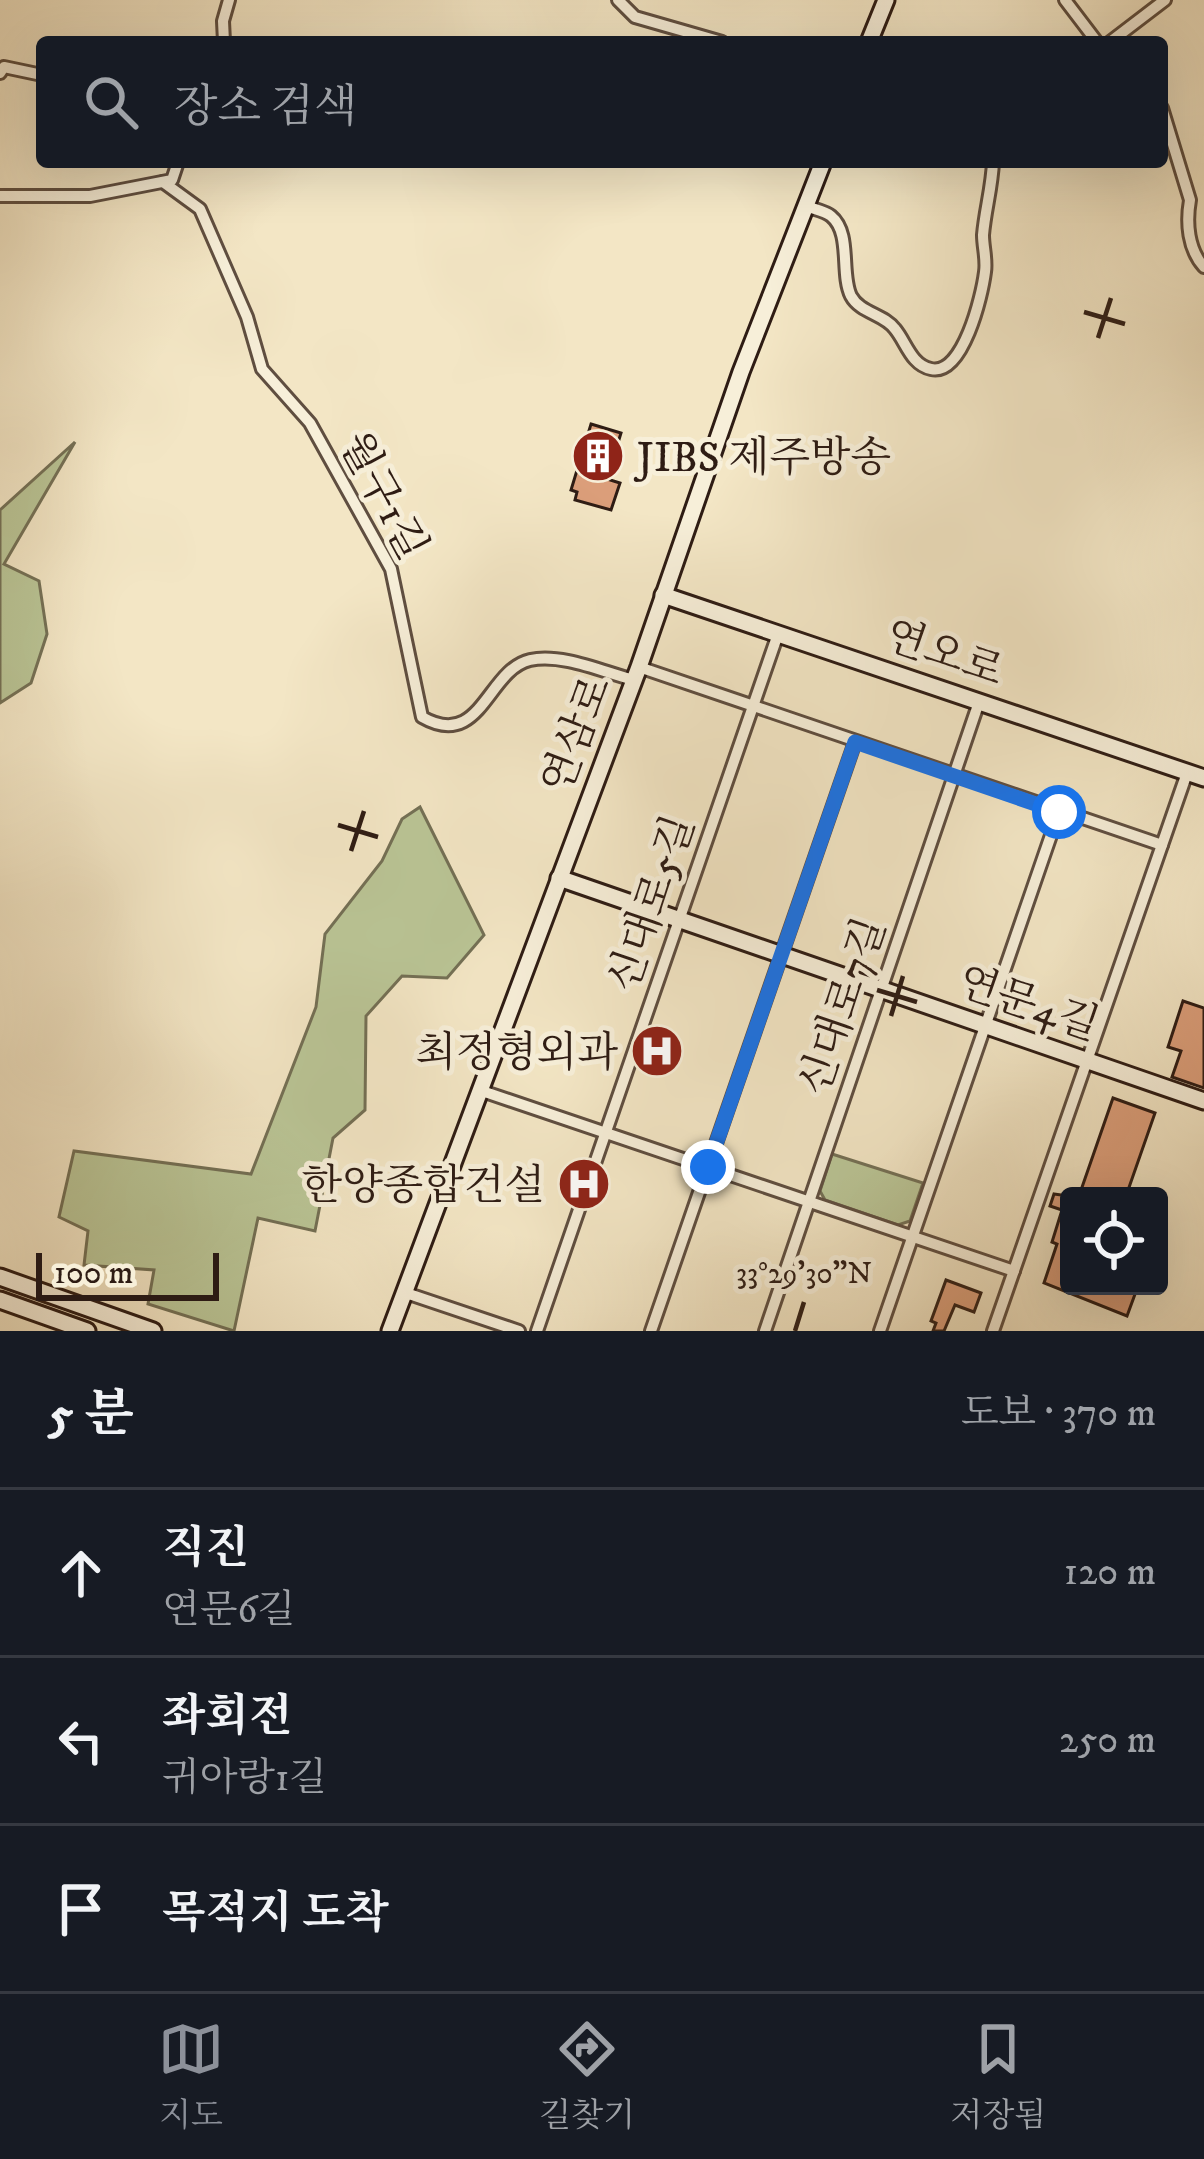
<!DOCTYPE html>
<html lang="ko">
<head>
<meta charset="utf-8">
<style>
  body { margin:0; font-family:"IM FELL DW Pica","Noto Serif KR",serif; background:#20242c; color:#f1f3f6 }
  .controls { position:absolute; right:36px; bottom:36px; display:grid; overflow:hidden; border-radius:12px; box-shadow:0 12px 48px #0002 }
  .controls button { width:108px; height:108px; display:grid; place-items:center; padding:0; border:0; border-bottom:3px solid #363941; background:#171b24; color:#f1f3f6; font:60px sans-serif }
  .scale { position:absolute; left:36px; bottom:30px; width:183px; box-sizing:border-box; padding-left:12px; border:6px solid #2e1c14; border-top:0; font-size:33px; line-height:42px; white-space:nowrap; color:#2e1c14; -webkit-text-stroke:9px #f7efd9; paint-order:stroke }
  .stop { position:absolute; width:36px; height:36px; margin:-27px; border:9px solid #1a73e8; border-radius:50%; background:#fff }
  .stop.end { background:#1a73e8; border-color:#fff; box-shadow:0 3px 12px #0008 }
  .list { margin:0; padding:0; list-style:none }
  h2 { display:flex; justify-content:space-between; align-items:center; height:156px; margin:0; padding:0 48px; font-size:51px }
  h2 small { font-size:39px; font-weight:400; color:#9ea1a6 }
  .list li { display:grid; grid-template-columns:78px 1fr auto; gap:36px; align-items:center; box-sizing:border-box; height:168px; padding:0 48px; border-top:3px solid #363941 }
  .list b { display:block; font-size:45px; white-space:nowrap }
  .list p { margin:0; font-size:39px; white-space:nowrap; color:#9ea1a6 }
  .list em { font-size:39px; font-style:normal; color:#9ea1a6 }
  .icon { flex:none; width:66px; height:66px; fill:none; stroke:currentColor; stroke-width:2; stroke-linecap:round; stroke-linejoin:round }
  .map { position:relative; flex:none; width:1204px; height:1331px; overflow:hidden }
  .search { position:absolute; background:#171b24; box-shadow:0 12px 48px #0002; left:36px; right:36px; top:36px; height:132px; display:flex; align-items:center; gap:30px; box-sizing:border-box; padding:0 42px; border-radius:12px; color:#9ea1a6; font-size:45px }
  .sheet { height:660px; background:#171b24 }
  nav { display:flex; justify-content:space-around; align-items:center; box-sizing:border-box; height:168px; border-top:3px solid #363941; background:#171b24; font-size:33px; color:#9ea1a6 }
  nav a { display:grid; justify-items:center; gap:6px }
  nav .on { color:#8c9099 }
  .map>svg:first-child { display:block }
</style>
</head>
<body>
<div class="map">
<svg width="1204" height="1331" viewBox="0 0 1204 1331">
  <rect width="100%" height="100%" fill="#f3e6c5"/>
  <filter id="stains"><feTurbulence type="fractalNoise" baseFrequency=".00167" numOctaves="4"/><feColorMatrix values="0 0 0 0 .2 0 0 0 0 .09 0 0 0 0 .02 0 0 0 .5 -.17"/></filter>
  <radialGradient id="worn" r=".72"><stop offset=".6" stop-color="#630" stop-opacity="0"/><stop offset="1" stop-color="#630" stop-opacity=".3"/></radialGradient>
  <g fill="#bac596" stroke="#747055" stroke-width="3">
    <polygon points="75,442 4,564 39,581 47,634 31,683 0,703 0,510"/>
    <polygon points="420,807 484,935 447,978 402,976 366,1016 365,1110 333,1138 315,1231 258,1218 234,1331 148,1304 154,1270 84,1265 88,1231 59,1217 74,1151 251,1174 316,1007 325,934 382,861 402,819"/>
    <polygon points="832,1154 923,1183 910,1221 898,1225 825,1200 820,1191"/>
  </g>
  <g fill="#db9e7a" stroke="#2e1c14" stroke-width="3">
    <polygon points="591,424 621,433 607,479 620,483 611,510 575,500 577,492 571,490"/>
    <polygon points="1183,1001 1204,1008 1204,1088 1172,1077 1181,1051 1168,1047"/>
    <polygon points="1113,1098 1155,1113 1126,1196 1090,1196 1080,1193"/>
    <polygon points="1054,1194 1069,1196 1069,1286 1138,1286 1127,1316 1044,1283 1057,1244 1052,1242 1062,1210 1050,1206"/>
    <polygon points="946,1280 981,1293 974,1312 955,1305 944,1331 933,1331 936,1323 931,1321"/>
  </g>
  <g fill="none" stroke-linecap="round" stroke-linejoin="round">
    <g stroke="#5f4e40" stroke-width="16">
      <g id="street">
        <polyline points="618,0 635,17 722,42"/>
        <polyline points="1065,0 1097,42"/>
        <polyline points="224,42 223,21 229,0"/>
        <polyline points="1110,42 1165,0"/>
        <polyline points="0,73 4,67 42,75"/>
        <path d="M1162 108 1190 200C1186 223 1188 249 1204 267"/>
        <path d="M163 182 200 209 247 317 262 369 310 423 391 569 422 717C481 751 487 670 530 660 562 653 603 672 634 680"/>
        <polyline points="0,196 90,196 172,180 178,162"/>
        <path d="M806 206C813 209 825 211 831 216 852 233 840 274 851 296 860 313 884 314 895 329 906 342 911 365 931 369 963 376 982 296 985 272 987 260 983 247 983 235 985 211 992 187 993 162"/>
        <polyline points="639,667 1162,845"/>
        <polyline points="482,1091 1014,1271"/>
        <polyline points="406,1293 519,1331"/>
        <polyline points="537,1331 778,634"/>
        <polyline points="651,1331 855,742"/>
        <polyline points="765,1331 979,702"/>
        <polyline points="880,1331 1059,812"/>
        <polyline points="993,1331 1187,773"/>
      </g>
    </g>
    <g stroke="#2e1c14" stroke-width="21">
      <g id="secondary">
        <polyline points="869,42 886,0"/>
        <polyline points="663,595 1204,778"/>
        <polyline points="559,878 1204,1101"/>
        <polyline points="0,1277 153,1331"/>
        <polyline points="0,1300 87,1331"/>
        <polyline points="390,1331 639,667 741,372 823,162"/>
      </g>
    </g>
    <use href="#street" stroke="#f7efd9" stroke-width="10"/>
    <use href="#secondary" stroke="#f7efd9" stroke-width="15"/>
  </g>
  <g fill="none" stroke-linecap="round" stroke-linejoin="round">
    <polyline stroke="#1a73e8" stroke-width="15" points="708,1167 855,742 1059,812"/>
  </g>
  <path fill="none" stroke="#2e1c14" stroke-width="4.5" d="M1084 312 1125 324M1098 338 1111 298M338 825 378 837M351 851 364 811M877 990 917 1002M891 1016 903 976M795 1331 804 1302"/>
  <defs>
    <g id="building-disc" transform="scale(2.7)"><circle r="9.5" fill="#8f2418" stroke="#f7efd9"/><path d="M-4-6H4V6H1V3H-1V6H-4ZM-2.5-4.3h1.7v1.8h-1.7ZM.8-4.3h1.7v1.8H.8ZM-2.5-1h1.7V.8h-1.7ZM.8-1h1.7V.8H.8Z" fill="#fff"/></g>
    <g id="hospital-disc" transform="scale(2.7)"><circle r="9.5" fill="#8f2418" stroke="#f7efd9"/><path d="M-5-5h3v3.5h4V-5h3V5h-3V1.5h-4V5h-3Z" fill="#fff"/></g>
  </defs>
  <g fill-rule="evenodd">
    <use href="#building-disc" x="598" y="456"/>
    <use href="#hospital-disc" x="657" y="1051"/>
    <use href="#hospital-disc" x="584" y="1184"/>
  </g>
  <g text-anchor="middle" stroke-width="10" stroke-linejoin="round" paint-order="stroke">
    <g font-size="42" fill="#2e1c14" stroke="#f7efd9" text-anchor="end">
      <text x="637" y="471" text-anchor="start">JIBS 제주방송</text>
      <text x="618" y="1066">최정형외과</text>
      <text x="545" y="1199">한양종합건설</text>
    </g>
    <g font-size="42" fill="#2e1c14" stroke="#f7efd9">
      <text transform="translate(385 495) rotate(62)" y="15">월구1길</text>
      <text transform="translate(945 652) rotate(19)" y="15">연오로</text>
      <text transform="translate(575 734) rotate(-69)" y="15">연삼로</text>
      <text transform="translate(650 903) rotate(-71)" y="15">신대로5길</text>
      <text transform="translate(1029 1002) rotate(19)" y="15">연문4길</text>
      <text transform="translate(841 1006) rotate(-71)" y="15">신대로7길</text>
    </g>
  </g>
  <g font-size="30" text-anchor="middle" fill="#2e1c14" stroke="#f7efd9" stroke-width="10" stroke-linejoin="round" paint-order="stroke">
    <text x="804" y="1283">33°29'30"N</text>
  </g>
  <rect width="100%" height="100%" filter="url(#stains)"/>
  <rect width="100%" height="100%" fill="url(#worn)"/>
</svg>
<div class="controls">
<button><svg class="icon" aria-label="locate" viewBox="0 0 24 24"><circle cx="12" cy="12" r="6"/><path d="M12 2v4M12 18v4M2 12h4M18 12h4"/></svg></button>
</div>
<div class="scale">100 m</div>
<div class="stop" style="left:1059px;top:812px"></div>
<div class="stop end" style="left:708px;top:1167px"></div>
<div class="search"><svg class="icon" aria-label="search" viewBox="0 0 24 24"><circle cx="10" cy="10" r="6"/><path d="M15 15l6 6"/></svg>장소 검색</div>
</div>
<section class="sheet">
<h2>5 분<small>도보 · 370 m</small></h2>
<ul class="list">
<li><svg class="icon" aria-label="ahead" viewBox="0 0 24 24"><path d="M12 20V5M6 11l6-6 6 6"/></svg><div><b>직진</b><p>연문6길</p></div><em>120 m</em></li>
<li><svg class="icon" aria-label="left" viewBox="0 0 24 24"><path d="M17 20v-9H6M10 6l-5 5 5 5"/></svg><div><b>좌회전</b><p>귀아랑1길</p></div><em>250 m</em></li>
<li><svg class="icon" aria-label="arrive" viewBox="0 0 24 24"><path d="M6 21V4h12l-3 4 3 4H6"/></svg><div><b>목적지 도착</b></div></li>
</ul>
</section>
<nav>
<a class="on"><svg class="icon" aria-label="map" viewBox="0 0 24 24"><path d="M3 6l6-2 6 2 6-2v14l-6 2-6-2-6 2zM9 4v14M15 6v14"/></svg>지도</a>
<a><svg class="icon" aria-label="directions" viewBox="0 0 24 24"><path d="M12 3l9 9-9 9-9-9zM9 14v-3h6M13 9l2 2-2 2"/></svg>길찾기</a>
<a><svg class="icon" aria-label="saved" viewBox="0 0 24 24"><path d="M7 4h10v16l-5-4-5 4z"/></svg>저장됨</a>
</nav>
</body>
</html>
